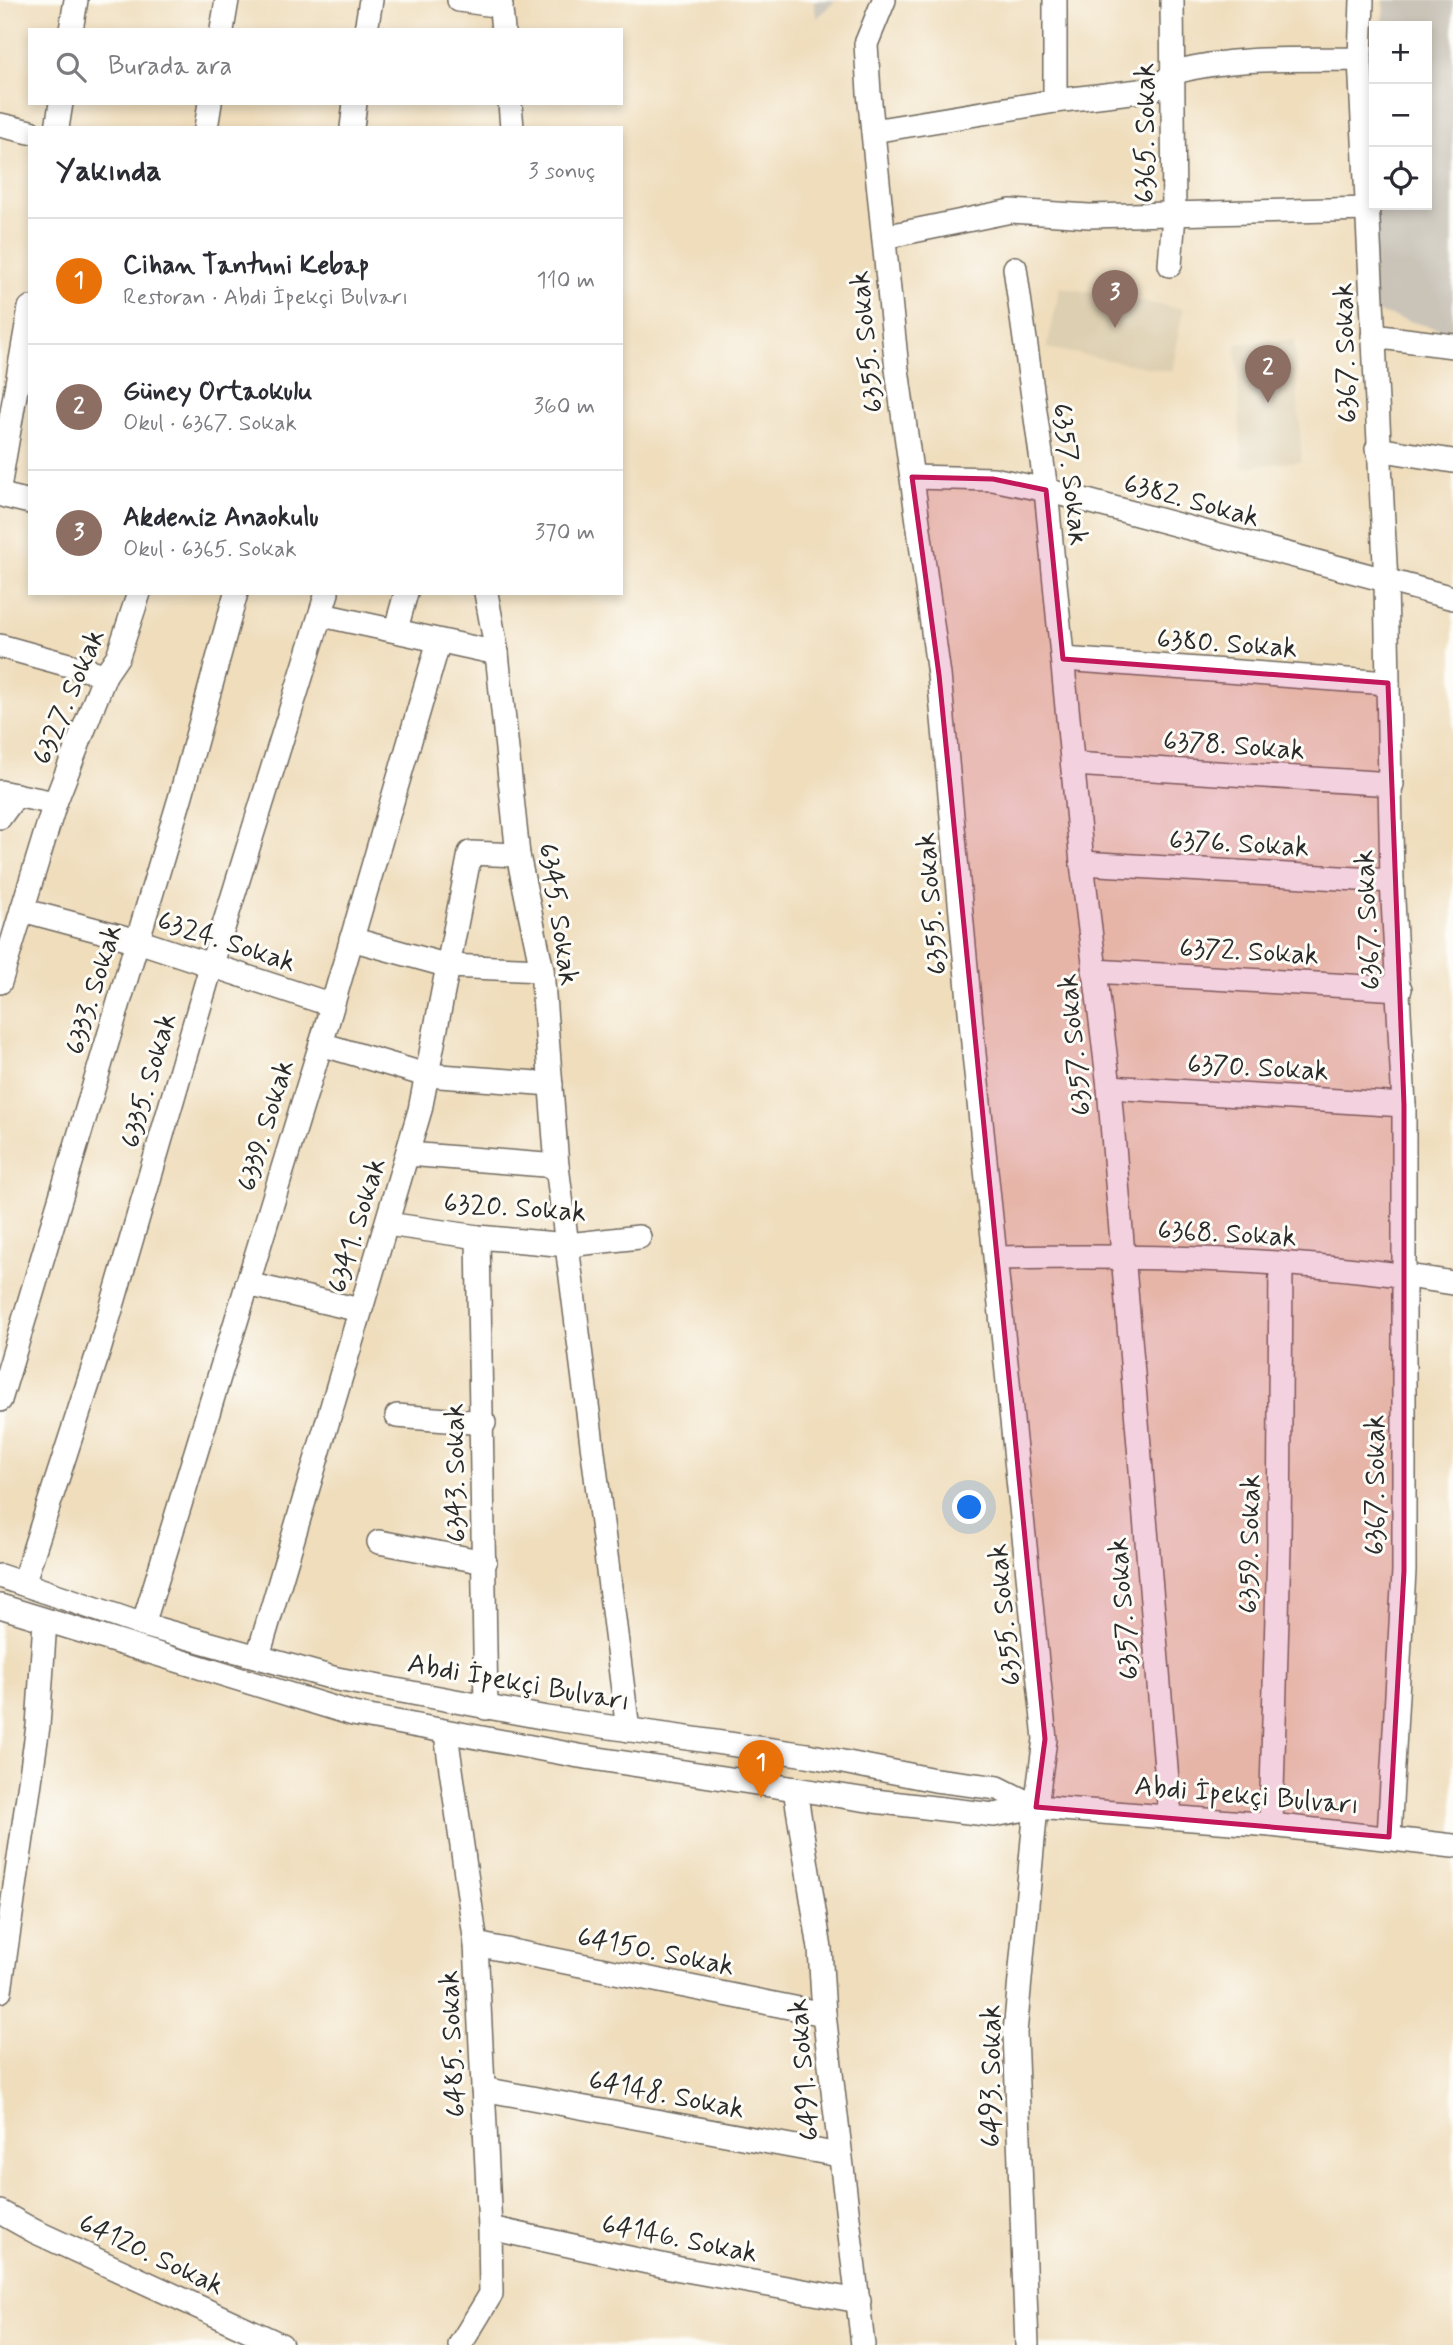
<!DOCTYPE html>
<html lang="tr">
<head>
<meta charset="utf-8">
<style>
  body { margin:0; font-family:Mynerve,sans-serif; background:#f7f7f7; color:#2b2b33 }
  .controls { position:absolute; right:21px; top:21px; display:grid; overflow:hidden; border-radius:0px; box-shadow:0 4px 10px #0003 }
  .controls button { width:63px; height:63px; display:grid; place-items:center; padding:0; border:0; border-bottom:2px solid #e1e1e2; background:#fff; color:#2b2b33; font:35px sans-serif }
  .you { position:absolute; left:970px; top:1508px; width:24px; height:24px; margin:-18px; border:5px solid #fff; border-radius:50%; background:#1a73e8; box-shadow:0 0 0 10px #1a73e833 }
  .badge { display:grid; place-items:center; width:46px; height:46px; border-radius:50%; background:#1a73e8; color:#fff; font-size:23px; font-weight:700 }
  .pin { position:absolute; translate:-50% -58px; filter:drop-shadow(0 2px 4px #0008) }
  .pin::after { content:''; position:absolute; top:37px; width:24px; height:21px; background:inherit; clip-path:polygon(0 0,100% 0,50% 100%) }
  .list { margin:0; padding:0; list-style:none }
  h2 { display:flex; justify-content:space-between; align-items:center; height:91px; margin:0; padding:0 28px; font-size:30px }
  h2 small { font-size:23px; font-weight:400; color:#7c7c81 }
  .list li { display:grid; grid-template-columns:46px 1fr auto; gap:21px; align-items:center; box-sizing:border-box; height:126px; padding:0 28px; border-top:2px solid #e1e1e2 }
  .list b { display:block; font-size:26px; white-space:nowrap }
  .list p { margin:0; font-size:23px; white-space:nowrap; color:#7c7c81 }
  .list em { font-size:23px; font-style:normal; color:#7c7c81 }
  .icon { flex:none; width:38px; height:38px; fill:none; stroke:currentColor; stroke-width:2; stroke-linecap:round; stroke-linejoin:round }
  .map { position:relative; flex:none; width:1453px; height:2345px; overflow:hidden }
  .search { position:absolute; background:#fff; box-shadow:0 4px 10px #0003; left:28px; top:28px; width:595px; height:77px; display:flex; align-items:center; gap:18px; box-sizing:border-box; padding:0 24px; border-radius:0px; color:#7c7c81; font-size:26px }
  .panel { position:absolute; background:#fff; box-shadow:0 4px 10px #0003; left:28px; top:126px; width:595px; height:469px; border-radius:0px }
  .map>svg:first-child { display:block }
</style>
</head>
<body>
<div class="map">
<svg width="1453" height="2345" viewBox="0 0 1453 2345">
  <rect width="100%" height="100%" fill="#fdfcf7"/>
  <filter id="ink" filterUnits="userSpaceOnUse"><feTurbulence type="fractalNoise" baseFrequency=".0143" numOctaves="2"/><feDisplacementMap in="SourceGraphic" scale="14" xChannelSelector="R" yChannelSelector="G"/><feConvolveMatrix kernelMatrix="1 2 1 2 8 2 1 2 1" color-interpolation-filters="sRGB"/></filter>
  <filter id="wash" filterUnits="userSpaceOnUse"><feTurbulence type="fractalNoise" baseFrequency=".00686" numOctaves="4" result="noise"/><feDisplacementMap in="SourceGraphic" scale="28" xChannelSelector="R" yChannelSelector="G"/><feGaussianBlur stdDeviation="1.57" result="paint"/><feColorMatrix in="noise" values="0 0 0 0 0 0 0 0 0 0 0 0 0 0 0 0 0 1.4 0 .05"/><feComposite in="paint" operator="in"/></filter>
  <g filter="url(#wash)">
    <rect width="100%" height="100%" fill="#efddbc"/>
    <g fill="#ddcfb1">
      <polygon points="1060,287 1183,309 1172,372 1047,348"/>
      <polygon points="1294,340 1302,461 1242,467 1236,344"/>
    </g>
    <g fill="#c9c3b8">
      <polygon points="813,0 836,0 817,18"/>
      <polygon points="1384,0 1453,0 1453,333 1370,310 1375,205 1427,205 1427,26 1383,26"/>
    </g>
  </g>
  <g filter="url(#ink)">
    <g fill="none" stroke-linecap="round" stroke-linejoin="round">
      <g stroke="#70695e" stroke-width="26">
        <g id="minor">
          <polyline points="459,0 501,6"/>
          <polyline points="500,0 503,30"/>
          <polyline points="884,0 866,44 869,93 897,369 939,675 974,1054 1045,1739 1036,1807 1015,2033 1027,2345"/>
          <polyline points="1362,0 1360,59 1386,583 1392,881 1404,1105 1404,1571 1389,1837"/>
          <polyline points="71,30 76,0"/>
          <polyline points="222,30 227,0"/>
          <polyline points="366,30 371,0"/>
          <polyline points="1055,101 1055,0"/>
          <polyline points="510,103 512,128"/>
          <polyline points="0,125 30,132"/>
          <polyline points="57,128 61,103"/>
          <polyline points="206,128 210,103"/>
          <polyline points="352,128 355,103"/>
          <path d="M873 131 1055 101 1148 90C1167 86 1167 74 1179 71 1238 56 1299 60 1360 59"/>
          <polyline points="884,237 1011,211 1089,216 1368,209"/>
          <polyline points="1170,265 1174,215 1172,0"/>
          <polyline points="1015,268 1046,490 1082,863 1109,1087 1170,1816"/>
          <polyline points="1373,336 1453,346"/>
          <polyline points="1377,449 1453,461"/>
          <polyline points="912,477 993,479 1046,490 1453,598"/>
          <polyline points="0,482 30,308"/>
          <polyline points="0,489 5,496 30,502"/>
          <polyline points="486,593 497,653 518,855 542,970 557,1166 628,1730"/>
          <polyline points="322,615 497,653"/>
          <polyline points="396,629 406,593"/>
          <polyline points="0,646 105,675"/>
          <polyline points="1063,659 1388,683"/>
          <polyline points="1073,764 1392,784"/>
          <polyline points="0,792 55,803"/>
          <polyline points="0,817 16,795"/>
          <polyline points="1082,863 1392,881"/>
          <polyline points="22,910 138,941 332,1005"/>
          <polyline points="351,939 449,966 542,970"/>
          <polyline points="1094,971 1400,989"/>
          <polyline points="0,982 55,803 105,675 118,656 139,593"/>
          <polyline points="321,1044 426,1075 551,1084"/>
          <polyline points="1109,1087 1404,1105"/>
          <polyline points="408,1154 557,1166"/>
          <polyline points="387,1224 478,1237 568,1245 639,1237"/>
          <polyline points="478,1237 486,1708"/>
          <path d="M996 1258C1148 1255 1302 1258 1453 1283"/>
          <polyline points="247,1284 360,1310"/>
          <polyline points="0,1400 181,795 236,593"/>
          <polyline points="397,1416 484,1423"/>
          <polyline points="379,1542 485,1562"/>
          <polyline points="0,1576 143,1625 337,1679 547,1718 807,1755 935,1780 998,1788 1036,1807"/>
          <polyline points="23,1584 100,1347 211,967 327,593"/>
          <polyline points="0,1606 353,1714 579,1756 874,1801 994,1815 1036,1807 1271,1825 1453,1846"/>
          <polyline points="143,1625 321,1044 439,641"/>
          <polyline points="258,1656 420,1110 470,853 518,855"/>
          <polyline points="446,1734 476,1944 490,2228 491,2294 460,2345"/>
          <polyline points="795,1789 820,1949 824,2014 863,2345"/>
          <polyline points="1271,1825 1279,1547 1281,1263"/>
          <polyline points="476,1944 824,2014"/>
          <polyline points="0,1991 38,1726 45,1621"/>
          <polyline points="483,2089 839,2155"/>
          <polyline points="0,2212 34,2231 281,2345"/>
          <polyline points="490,2228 680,2269 859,2301"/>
        </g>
      </g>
      <use href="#minor" stroke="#fff" stroke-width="23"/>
    </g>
  </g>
  <path fill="#c2185b" fill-opacity="0.2" stroke="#c2185b" stroke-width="5" stroke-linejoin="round" d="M912 477 993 479 1046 490 1063 659 1388 683 1404 1105V1571L1389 1837 1036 1807 1045 1739 939 675Z"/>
  <g text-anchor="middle" stroke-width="6" stroke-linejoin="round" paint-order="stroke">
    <g font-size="28" fill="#2b2b2b" stroke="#fdfcf7">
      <text transform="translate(1144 133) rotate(-90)" y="10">6365. Sokak</text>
      <text transform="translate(865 342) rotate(-96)" y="10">6355. Sokak</text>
      <text transform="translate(1344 353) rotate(-92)" y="10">6367. Sokak</text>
      <text transform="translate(1072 474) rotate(83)" y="10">6357. Sokak</text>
      <text transform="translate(1192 499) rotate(15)" y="10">6382. Sokak</text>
      <text transform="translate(1227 642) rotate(4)" y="10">6380. Sokak</text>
      <text transform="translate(67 696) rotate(-67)" y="10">6327. Sokak</text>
      <text transform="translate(1234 744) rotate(4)" y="10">6378. Sokak</text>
      <text transform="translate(1239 842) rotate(3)" y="10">6376. Sokak</text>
      <text transform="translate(930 904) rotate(-95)" y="10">6355. Sokak</text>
      <text transform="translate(560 914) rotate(81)" y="10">6345. Sokak</text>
      <text transform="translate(1366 920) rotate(-93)" y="10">6367. Sokak</text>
      <text transform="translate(227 940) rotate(18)" y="10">6324. Sokak</text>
      <text transform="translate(1249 950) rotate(3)" y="10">6372. Sokak</text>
      <text transform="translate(92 989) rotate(-73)" y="10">6333. Sokak</text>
      <text transform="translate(1073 1045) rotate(-96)" y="10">6357. Sokak</text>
      <text transform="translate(1258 1066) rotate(3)" y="10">6370. Sokak</text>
      <text transform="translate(147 1080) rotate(-74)" y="10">6335. Sokak</text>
      <text transform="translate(264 1125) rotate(-73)" y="10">6339. Sokak</text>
      <text transform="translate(515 1206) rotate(4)" y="10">6320. Sokak</text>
      <text transform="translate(355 1225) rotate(-73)" y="10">6341. Sokak</text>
      <text transform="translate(1227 1232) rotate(3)" y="10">6368. Sokak</text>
      <text transform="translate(454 1473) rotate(-91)" y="10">6343. Sokak</text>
      <text transform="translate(1374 1485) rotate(-90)" y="10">6367. Sokak</text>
      <text transform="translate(1248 1544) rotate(-89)" y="10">6359. Sokak</text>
      <text transform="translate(1122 1609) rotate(-95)" y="10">6357. Sokak</text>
      <text transform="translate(1003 1615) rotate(-96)" y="10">6355. Sokak</text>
      <text transform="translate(519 1681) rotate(10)" y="10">Abdi İpekçi Bulvarı</text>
      <text transform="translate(1247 1794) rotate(5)" y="10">Abdi İpekçi Bulvarı</text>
      <text transform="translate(656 1950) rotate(11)" y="10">64150. Sokak</text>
      <text transform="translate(451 2044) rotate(-93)" y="10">6485. Sokak</text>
      <text transform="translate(802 2070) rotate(-95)" y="10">6491. Sokak</text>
      <text transform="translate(990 2076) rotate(-90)" y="10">6493. Sokak</text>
      <text transform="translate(667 2093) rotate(11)" y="10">64148. Sokak</text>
      <text transform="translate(680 2237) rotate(11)" y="10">64146. Sokak</text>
      <text transform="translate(152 2253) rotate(25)" y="10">64120. Sokak</text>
    </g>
  </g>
</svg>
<div class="controls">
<button>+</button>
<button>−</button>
<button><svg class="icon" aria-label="locate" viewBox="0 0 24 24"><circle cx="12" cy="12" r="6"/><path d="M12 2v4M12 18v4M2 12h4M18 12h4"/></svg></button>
</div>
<div class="you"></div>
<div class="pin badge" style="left:761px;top:1798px;background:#e8710a">1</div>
<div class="pin badge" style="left:1268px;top:403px;background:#8d6e63">2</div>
<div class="pin badge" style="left:1115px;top:328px;background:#8d6e63">3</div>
<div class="search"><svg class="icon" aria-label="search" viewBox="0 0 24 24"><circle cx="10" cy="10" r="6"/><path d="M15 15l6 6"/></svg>Burada ara</div>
<section class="panel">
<h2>Yakında<small>3 sonuç</small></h2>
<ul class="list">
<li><span class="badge" style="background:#e8710a">1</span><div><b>Cihan Tantuni Kebap</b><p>Restoran · Abdi İpekçi Bulvarı</p></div><em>110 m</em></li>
<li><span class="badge" style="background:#8d6e63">2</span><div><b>Güney Ortaokulu</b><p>Okul · 6367. Sokak</p></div><em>360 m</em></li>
<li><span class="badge" style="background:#8d6e63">3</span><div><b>Akdeniz Anaokulu</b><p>Okul · 6365. Sokak</p></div><em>370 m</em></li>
</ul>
</section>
</div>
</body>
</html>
